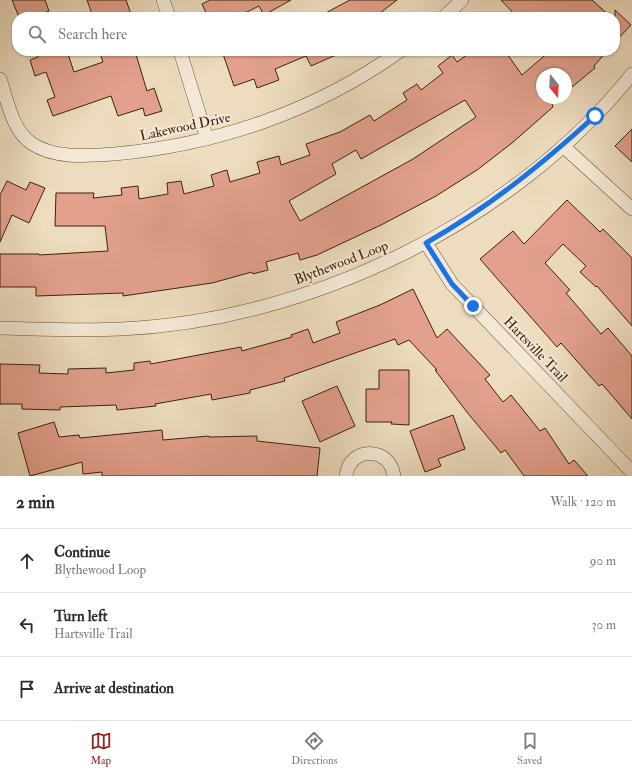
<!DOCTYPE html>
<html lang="en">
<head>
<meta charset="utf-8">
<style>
  body { margin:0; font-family:"IM FELL Double Pica",serif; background:#f7f7f7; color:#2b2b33 }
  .compass { position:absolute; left:536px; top:68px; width:36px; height:36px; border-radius:50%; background:#fff; box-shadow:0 1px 3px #0004; rotate:162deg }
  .stop { position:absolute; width:12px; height:12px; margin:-9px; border:3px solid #1a73e8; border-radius:50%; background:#fff }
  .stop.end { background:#1a73e8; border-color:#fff; box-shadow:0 1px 4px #0008 }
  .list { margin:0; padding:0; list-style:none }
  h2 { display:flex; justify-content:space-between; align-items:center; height:52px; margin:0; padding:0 16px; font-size:17px }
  h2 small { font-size:13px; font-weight:400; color:#7c7c81 }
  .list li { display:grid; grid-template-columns:26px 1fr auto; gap:12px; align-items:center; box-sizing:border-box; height:64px; padding:0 16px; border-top:1px solid #e1e1e2 }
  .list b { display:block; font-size:15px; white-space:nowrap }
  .list p { margin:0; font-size:13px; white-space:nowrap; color:#7c7c81 }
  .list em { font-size:13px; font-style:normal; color:#7c7c81 }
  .icon { flex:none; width:22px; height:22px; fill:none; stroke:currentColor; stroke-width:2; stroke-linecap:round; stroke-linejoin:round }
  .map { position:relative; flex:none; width:632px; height:476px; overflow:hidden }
  .search { position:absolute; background:#fff; box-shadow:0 1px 3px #0004; left:12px; right:12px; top:12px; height:44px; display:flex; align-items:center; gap:10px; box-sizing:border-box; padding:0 14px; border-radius:16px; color:#7c7c81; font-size:15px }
  .sheet { height:244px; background:#fff }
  nav { display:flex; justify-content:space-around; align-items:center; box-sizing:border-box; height:56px; border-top:1px solid #e1e1e2; background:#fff; font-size:11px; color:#7c7c81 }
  nav a { display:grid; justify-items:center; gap:2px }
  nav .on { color:#8f2418 }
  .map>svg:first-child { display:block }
</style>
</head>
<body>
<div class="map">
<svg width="632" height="476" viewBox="0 0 632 476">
  <rect width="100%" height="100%" fill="#eddcbf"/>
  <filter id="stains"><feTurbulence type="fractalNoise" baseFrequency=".005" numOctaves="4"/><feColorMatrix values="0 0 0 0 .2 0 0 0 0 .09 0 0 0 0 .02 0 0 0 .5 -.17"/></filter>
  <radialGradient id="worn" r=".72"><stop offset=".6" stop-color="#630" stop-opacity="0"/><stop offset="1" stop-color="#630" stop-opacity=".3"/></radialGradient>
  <g fill="#e3a18d" stroke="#3f210c" fill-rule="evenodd">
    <polygon points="12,0 45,0 49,11 34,17 19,17"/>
    <polygon points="87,0 126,0 132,17 93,17"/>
    <polygon points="210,0 291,0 264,15 259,6 237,17 208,17 202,4"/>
    <polygon points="350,0 397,0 375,17 318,17"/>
    <polygon points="501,0 592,0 611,17 517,17"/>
    <polygon points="615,10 631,25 615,42"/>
    <polygon points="36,51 67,51 74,72 103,62 99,51 135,51 147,91 154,88 162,111 145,116 143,108 118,116 111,96 53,116 47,100 55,97 46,72 35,76 30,60 38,57"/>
    <polygon points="233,51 345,51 311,66 306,56 275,69 279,80 257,88 254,79 234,86 223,54"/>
    <path d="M472 51H505L522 75 550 51H607L594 66 595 68 566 92V74H542V98H559L552 104 553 107 512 143 477 170 436 196 383 224 317 255 300 260 298 253 266 262 268 270 253 274 252 272 212 283 123 296V293L36 296V287H0V254H39V255L108 251 105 226H55L56 193H94L93 198 122 195 121 188 138 186 139 199 168 194 167 183 181 181 184 194 214 186 211 175 227 170 230 182 260 173 257 162 279 156 281 165 310 155 306 144 340 132 370 115 374 121 407 100 403 93 417 84 421 90 443 73 438 66 452 55 457 62ZM465 100 476 117 413 159 300 221 289 201 336 174 332 164 356 150 361 159Z"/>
    <polygon points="632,129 632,162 615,146"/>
    <polygon points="7,181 26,190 30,182 45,188 29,223 12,215 0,242 0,195"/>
    <polygon points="567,200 600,232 603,229 632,258 632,326 597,286 596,287 580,272 586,266 563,244 545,263 570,290 566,293 601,334 608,328 632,356 632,419 602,384 599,386 561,343 557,347 480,259 513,231 524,244"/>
    <polygon points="413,289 437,338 447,329 490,375 485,379 503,402 511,395 540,431 545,428 569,464 574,460 588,476 524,476 505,450 501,453 466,411 435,370 437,370 409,340 398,345 395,339 284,378 285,381 250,390 250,393 212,400 211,394 155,404 156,406 117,410 116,405 60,407 60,410 22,409 22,404 0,404 0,364 40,365 39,373 68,374 68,369 106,368 106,373 134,370 134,363 150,361 151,364 241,347 242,351 292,337 291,335 308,329 313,343 340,333 336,322 380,305"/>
    <polygon points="379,370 409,370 409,425 391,424 392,422 366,422 366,389 379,389"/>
    <polygon points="337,386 355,426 320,442 302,401"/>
    <polygon points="453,415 465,449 438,459 441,466 425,472 410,431"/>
    <polygon points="54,422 59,437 79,435 80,438 162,430 163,440 209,436 209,437 257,436 257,441 320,448 317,476 102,476 102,472 83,474 82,462 30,476 18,433"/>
  </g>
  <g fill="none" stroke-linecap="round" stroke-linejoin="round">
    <g stroke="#6a5039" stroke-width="14">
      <g id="minor">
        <polyline points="163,0 169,17"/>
        <polyline points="444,17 462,0"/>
        <polyline points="180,51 207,139"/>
        <path d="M0 79C7 99 12 130 31 143 54 159 88 156 114 154 217 145 316 111 400 51"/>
        <polyline points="563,146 632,209"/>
        <polyline points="426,243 452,284 632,472"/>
        <path d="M0 328C40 329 81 331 121 329 309 321 514 222 632 74"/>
        <path d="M346 476C349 446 390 446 394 476"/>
      </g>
    </g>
    <use href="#minor" stroke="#f3e8d5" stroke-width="13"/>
  </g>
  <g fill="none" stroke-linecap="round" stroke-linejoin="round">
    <path stroke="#1a73e8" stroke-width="5" d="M473 306 452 284 426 243C490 206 540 166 595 116"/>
  </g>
  <g text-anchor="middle" stroke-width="4" stroke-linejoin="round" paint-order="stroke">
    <g font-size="14" fill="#3f210c" stroke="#f3e8d5">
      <text transform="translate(185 126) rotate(-12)" y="5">Lakewood Drive</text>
      <text transform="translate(341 262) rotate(-21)" y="5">Blythewood Loop</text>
      <text transform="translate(536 349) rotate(46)" y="5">Hartsville Trail</text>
    </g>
  </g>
  <rect width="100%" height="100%" filter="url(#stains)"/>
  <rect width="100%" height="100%" fill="url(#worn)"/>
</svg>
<svg class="compass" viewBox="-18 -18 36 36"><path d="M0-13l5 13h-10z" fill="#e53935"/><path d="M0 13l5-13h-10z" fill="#7c7c81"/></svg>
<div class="stop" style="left:595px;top:116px"></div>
<div class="stop end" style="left:473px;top:306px"></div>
<div class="search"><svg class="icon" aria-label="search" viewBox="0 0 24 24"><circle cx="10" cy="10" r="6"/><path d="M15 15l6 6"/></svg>Search here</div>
</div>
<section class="sheet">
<h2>2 min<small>Walk · 120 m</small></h2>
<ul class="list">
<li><svg class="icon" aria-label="ahead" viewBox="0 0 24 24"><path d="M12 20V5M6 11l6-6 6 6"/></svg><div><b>Continue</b><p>Blythewood Loop</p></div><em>90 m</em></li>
<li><svg class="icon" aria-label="left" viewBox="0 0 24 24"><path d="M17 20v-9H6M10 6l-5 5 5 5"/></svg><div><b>Turn left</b><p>Hartsville Trail</p></div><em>30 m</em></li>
<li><svg class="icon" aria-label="arrive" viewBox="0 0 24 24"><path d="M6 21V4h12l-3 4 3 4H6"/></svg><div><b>Arrive at destination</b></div></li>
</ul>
</section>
<nav>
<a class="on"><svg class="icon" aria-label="map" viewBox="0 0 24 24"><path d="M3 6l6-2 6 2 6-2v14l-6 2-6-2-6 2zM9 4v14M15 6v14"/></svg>Map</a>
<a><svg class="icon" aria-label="directions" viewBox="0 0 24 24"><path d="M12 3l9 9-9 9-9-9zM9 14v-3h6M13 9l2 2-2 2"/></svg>Directions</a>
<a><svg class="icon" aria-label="saved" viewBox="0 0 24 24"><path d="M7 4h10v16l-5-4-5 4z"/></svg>Saved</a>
</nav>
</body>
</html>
